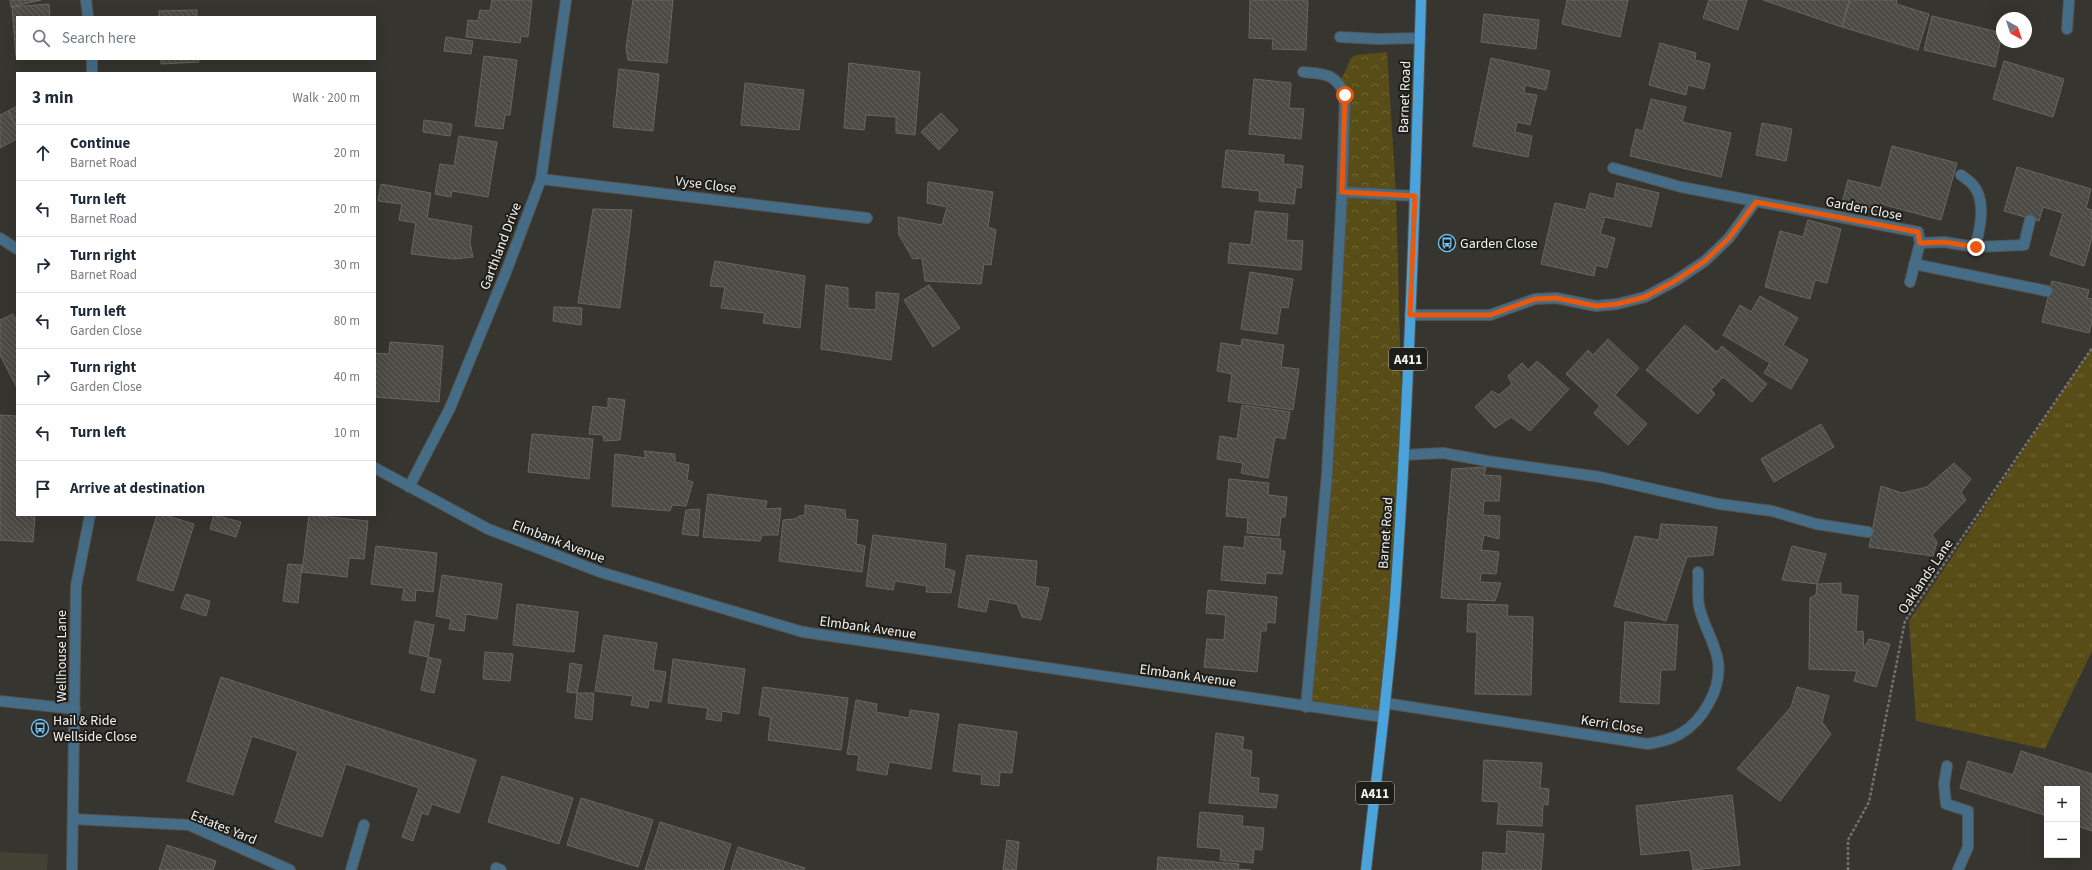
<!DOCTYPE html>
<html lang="en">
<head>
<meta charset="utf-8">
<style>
  body { margin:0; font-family:"Source Sans 3",sans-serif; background:#f2f2f3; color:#1f2937 }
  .controls { position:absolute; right:12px; bottom:12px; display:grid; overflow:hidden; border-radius:0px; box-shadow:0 4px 16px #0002 }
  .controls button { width:36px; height:36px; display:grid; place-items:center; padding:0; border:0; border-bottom:1px solid #e0e1e3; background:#fff; color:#1f2937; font:20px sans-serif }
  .compass { position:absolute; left:1996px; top:12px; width:36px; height:36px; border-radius:50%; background:#fff; box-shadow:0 4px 16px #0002; rotate:141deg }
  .stop { position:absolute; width:12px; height:12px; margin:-9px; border:3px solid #ea580c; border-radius:50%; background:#fff }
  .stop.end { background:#ea580c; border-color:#fff; box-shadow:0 1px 4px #0008 }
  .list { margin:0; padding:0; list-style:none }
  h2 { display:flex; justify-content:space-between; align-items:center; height:52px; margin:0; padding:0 16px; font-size:17px }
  h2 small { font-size:13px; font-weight:400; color:#747a83 }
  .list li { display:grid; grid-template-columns:26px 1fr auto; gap:12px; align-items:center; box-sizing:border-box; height:56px; padding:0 16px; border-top:1px solid #e0e1e3 }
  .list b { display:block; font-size:15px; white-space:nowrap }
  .list p { margin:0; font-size:13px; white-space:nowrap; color:#747a83 }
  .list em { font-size:13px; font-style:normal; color:#747a83 }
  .icon { flex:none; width:22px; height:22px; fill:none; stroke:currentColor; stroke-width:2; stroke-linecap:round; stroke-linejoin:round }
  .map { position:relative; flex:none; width:2092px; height:870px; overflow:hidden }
  .search { position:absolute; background:#fff; box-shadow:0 4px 16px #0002; left:16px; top:16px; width:360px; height:44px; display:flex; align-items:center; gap:10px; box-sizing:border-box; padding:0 14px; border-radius:0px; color:#747a83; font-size:15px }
  .panel { position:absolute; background:#fff; box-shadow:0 4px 16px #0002; left:16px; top:72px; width:360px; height:444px; border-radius:0px }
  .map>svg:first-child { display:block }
</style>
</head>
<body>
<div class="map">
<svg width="2092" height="870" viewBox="0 0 2092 870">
  <defs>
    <pattern id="grass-tufts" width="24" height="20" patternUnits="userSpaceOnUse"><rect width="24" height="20" fill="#584c17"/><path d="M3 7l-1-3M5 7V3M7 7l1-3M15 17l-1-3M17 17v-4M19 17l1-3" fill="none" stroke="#706639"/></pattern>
    <pattern id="forest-crowns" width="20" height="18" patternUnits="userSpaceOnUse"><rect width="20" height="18" fill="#584c17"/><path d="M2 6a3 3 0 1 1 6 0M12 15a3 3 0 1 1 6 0" fill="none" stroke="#706639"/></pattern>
    <pattern id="building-back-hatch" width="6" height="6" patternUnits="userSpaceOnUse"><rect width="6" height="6" fill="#4b4a44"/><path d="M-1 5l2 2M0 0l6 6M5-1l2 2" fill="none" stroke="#65655f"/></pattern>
  </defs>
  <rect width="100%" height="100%" fill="#37352f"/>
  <polygon fill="#434034" points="0,852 48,854 47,870 0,870"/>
  <polygon fill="url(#grass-tufts)" points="2092,348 2092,651 2045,749 1916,721 1909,621"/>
  <polygon fill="url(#forest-crowns)" points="1387,52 1396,194 1403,455 1383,717 1306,707 1342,192 1340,83 1351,58 1356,55"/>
  <g fill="url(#building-back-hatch)" stroke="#67655f">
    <polygon points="10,0 41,0 11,7"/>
    <polygon points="492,0 532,0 528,37 521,36 520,43 466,37 468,20 478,21 480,10 490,11"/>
    <polygon points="633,0 673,0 667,63 628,60 626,48"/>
    <polygon points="1250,0 1308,0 1306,50 1272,49 1273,39 1249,38"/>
    <polygon points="1567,0 1628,0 1620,37 1562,24"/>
    <polygon points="1709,0 1747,0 1738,30 1703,18"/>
    <polygon points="1763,0 1849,0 1842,27"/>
    <polygon points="1850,0 1897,0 1896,4 1929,14 1918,50 1842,27"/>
    <polygon points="49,4 50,17 17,17 17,32 14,32 12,7"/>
    <polygon points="197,10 197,17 159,17 159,11"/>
    <polygon points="1484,14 1539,20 1536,49 1481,42"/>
    <polygon points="1932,16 2002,33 1995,67 1924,50"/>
    <polygon points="14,32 17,32 17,57 16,57"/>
    <polygon points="446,37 473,41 471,54 444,51"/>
    <polygon points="1660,43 1696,53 1695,60 1710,64 1704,89 1688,85 1686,95 1649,85"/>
    <polygon points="484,56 517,60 510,115 505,115 503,129 475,126"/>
    <polygon points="1491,58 1550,71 1546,90 1525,85 1524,93 1537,95 1530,125 1517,122 1515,132 1532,136 1528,157 1473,146"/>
    <polygon points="161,59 198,59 199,62 161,64"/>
    <polygon points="2004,61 2064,79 2053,117 1993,99"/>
    <polygon points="849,63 920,72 915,135 896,133 896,117 866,115 864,130 844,128"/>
    <polygon points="619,69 659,74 653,131 613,127"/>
    <polygon points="1254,79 1291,83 1289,108 1304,109 1301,139 1249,134"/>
    <polygon points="745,83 804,90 799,130 741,125"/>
    <polygon points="1651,99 1686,107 1682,122 1731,133 1721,177 1630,156 1636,129 1643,131"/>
    <polygon points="17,106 17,129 8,111"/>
    <polygon points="8,111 17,129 17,139 0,148 0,115"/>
    <polygon points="941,113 958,130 939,150 921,132"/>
    <polygon points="424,120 452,124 450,136 423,132"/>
    <polygon points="1762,123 1792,129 1786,161 1756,155"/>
    <polygon points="459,136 497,142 488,197 452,191 451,197 435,194 440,164 454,166"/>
    <polygon points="1892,146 1957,163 1941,220 1881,204 1879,214 1842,203 1848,180 1881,188"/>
    <polygon points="1226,150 1284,155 1283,164 1303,166 1301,188 1296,187 1294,204 1259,201 1260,191 1222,187"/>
    <polygon points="2017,167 2091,189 2086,208 2092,210 2092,238 2084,266 2050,255 2063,213 2043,207 2039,221 2004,211"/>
    <polygon points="928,182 993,192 988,227 996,230 991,265 984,264 981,284 925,281 922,258 913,259 899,235 898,217 942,225 947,207 927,203"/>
    <polygon points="1617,183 1659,193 1651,227 1605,217 1600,234 1615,238 1607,268 1596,265 1594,276 1541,264 1555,203 1586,210 1590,193 1614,199"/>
    <polygon points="381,184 431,193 427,218 472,226 470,242 473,257 455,259 411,254 416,223 399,220 402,204 378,201"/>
    <polygon points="593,209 632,210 620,308 578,303"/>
    <polygon points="1255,211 1288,214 1286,240 1303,241 1301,270 1228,263 1230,243 1251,245"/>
    <polygon points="1808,220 1841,229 1827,283 1815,280 1810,299 1765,287 1780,231 1803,237"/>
    <polygon points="715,261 805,276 800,328 763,323 765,313 721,308 725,287 710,286"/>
    <polygon points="1250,272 1293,279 1288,308 1281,307 1277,334 1241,329"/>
    <polygon points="2052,281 2089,290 2087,298 2092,299 2092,321 2089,333 2042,322"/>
    <polygon points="826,285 848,288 848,308 876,310 876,292 899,294 891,360 821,349"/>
    <polygon points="929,285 960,328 933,347 904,300"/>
    <polygon points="1760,296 1798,318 1783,345 1808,360 1791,389 1764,373 1770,363 1723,335 1740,305 1751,312"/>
    <polygon points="554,307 582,308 581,325 553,321"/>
    <polygon points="13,314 17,321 17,388 0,355 0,320"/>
    <polygon points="1685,325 1717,352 1722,346 1767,384 1752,402 1723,377 1711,390 1715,394 1698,414 1646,370"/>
    <polygon points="1242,339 1284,345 1281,367 1299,369 1293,410 1228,401 1232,374 1217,371 1221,343 1241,346"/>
    <polygon points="1608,339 1639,368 1615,395 1647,424 1628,445 1594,413 1600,406 1566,374 1588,350 1593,355"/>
    <polygon points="390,342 443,346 439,402 375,397 375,353 389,354"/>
    <polygon points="1537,361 1569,389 1530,431 1511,417 1495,428 1475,407 1492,391 1499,395 1512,384 1508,376 1522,363 1528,370"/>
    <polygon points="608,398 625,400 620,440 604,441 603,435 589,434 593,406 608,408"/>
    <polygon points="1242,405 1290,412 1285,439 1275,437 1268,478 1241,473 1243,463 1217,459 1220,436 1237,439"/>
    <polygon points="0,415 17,416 17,515 35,515 33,542 0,540"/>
    <polygon points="1821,424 1834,447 1774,482 1761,459"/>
    <polygon points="532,434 593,439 589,479 528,472"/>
    <polygon points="644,451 675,454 675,462 689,465 687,480 693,482 686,506 672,505 670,511 612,506 615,454 646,458"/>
    <polygon points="1954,463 1971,479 1961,492 1966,500 1932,535 1937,542 1933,556 1869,547 1881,486 1902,493 1927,487"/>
    <polygon points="1486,467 1484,475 1501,476 1499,501 1484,501 1483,515 1500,516 1499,539 1484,535 1481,550 1499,552 1496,574 1481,573 1480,582 1501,583 1495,601 1441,598 1452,469"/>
    <polygon points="1229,479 1269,483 1268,495 1287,497 1285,517 1281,517 1279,536 1247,533 1248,518 1226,516"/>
    <polygon points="708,494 767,501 765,509 781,508 778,535 762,535 760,541 703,537"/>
    <polygon points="805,505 845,510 846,519 858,520 856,544 865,546 862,572 779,561 783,520 795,519 799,516 805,515"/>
    <polygon points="700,509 698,536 682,534 686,510"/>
    <polygon points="157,515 165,515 194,524 173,591 137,580"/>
    <polygon points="214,515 241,522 236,537 210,529"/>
    <polygon points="309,515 368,521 364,559 349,558 347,577 302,572"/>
    <polygon points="1661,524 1717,527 1713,555 1687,557 1666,621 1614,606 1635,536 1659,540"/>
    <polygon points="873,535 946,544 944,568 955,571 951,593 926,592 927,586 895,581 893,590 866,586"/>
    <polygon points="1245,536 1281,539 1280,551 1285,551 1282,574 1266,573 1265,584 1221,580 1224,546 1244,548"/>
    <polygon points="376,546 437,553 433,592 416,590 415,601 402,600 404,588 371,584"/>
    <polygon points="1792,546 1826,554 1817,584 1782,580"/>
    <polygon points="967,555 1037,561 1035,586 1049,588 1041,620 1022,617 1017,604 989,599 986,612 958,607"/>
    <polygon points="288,564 302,565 298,603 283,601"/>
    <polygon points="442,575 502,584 497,619 466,614 464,631 449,629 451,619 436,616"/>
    <polygon points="1841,583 1841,594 1858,596 1856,632 1863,631 1864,649 1869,639 1890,644 1876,687 1854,681 1857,671 1809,669 1810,598 1816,595 1817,584"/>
    <polygon points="1208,590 1277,597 1275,623 1267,622 1266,631 1261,631 1257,672 1204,667 1207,639 1224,640 1226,615 1206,613"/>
    <polygon points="186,594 210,601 206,616 181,608"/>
    <polygon points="517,604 578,612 574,652 513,645"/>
    <polygon points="1468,604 1508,605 1507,616 1533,617 1531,695 1475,694 1477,632 1467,632"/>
    <polygon points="415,621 434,625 428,657 409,653"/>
    <polygon points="1625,622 1678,625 1675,670 1661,670 1659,704 1620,702"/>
    <polygon points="604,635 657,643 653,670 666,672 661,702 649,700 648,708 631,705 633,696 595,691"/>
    <polygon points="485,652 513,654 510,681 483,679"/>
    <polygon points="428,657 441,660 434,693 421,690"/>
    <polygon points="673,659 745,669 739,714 722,711 721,721 706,719 708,708 668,703"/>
    <polygon points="570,663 582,665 577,693 567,692"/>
    <polygon points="221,677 476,760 459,813 432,804 428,815 422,813 413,841 402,837 419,788 346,764 322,837 275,822 298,751 252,736 233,795 187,781"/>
    <polygon points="763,687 848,698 841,750 768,740 771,717 759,715"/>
    <polygon points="1797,687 1829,696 1822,722 1831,734 1780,801 1737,769 1791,707"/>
    <polygon points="577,693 594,693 592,720 575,718"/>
    <polygon points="856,700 877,704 876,712 909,718 910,710 939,714 931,769 889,762 887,775 857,770 859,755 847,754"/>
    <polygon points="959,724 1017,732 1012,773 1000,772 999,786 981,784 982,775 953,771"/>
    <polygon points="1216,733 1244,737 1242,749 1252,751 1250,777 1259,778 1258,793 1278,795 1276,808 1209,803"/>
    <polygon points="2021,751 2092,774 2092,831 2077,826 2077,789 2047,789 2047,816 1960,788 1968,761 2013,775"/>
    <polygon points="1484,760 1542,763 1540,788 1549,789 1548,805 1543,804 1542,826 1497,824 1499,802 1482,801"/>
    <polygon points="502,776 573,798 559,844 488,822"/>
    <polygon points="1732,795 1740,865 1693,870 1690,850 1641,855 1636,806"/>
    <polygon points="581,798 653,820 638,867 567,845"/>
    <polygon points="1200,812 1243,816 1242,826 1264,828 1262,850 1254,849 1253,863 1220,860 1221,849 1197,847"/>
    <polygon points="660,822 731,844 723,870 645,870"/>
    <polygon points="1507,831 1544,834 1541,870 1482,870 1483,852 1506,854"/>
    <polygon points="1007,840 1019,842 1016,870 1003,870"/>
    <polygon points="167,845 216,861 213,870 159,870"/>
    <polygon points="738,847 805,868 804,870 731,870"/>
    <polygon points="1158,857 1239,864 1238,869 1251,870 1157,870"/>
  </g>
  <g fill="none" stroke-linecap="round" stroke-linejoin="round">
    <g stroke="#55534e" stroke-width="12">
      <g id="lane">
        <polyline points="1340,37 1378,39 1420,38"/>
        <path d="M1961 175C1965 178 1970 181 1973 185 1987 201 1980 230 1975 247"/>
        <polyline points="1920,243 1944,242 1975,247 2024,245 2030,220"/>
        <polyline points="1914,264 2047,291"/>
        <polyline points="1403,455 1443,453 1487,461 1600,477 1719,504 1772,511 1816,524 1868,532"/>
        <polyline points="1947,766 1944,784 1946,804 1968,811 1968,847 1958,870"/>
        <polyline points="73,819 189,825 290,870"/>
        <polyline points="496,868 501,870"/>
        <polyline points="351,870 364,825"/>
      </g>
    </g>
    <g stroke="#55534e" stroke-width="12">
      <g id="street">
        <polyline points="86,0 88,17"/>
        <polyline points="2067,29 2069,0"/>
        <polyline points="92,59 92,73"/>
        <path d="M1303 72C1325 74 1335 73 1345 95L1342 192 1327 474 1306 707"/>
        <polyline points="1613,168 1681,187 1918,232 1920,243 1910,282"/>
        <polyline points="541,179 867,218"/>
        <polyline points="1342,192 1415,196"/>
        <polyline points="0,238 17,249"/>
        <polyline points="1410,315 1490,315 1535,299 1556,298 1596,306 1617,304 1645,297 1675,281 1705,261 1729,238 1755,202"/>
        <polyline points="375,468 488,529 600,572 803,632 1383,717"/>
        <polyline points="409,487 450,408 506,272 541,179 566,0"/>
        <polyline points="0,701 75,709"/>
        <path d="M1385 703 1648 744C1659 742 1670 740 1680 734 1703 721 1722 688 1718 661 1715 642 1703 625 1699 606 1697 596 1699 583 1698 572"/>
        <polyline points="72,870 76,586 90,515"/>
      </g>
    </g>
    <g stroke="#55534e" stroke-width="12">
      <path id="primary" d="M1366 870C1376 780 1388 690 1395 600 1409 400 1415 200 1421 0"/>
    </g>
    <polyline stroke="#73726c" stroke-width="2.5" stroke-dasharray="3 2" stroke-linecap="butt" points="1848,870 1848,840 1869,802 1905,621 2092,348"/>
    <use href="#lane" stroke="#456d88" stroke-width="10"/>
    <use href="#street" stroke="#456d88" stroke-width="10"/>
    <use href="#primary" stroke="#4aa3da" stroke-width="10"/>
  </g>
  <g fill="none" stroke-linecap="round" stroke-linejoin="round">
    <polyline stroke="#ea580c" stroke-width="5" points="1345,95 1342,192 1415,196 1410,315 1490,315 1535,299 1556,298 1596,306 1617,304 1645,297 1675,281 1705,261 1729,238 1756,202 1918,232 1920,243 1944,242 1976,247"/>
  </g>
  <defs>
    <g id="bus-ring" transform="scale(0.9)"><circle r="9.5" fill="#1d1d1a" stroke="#72c1f5" stroke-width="1.5"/><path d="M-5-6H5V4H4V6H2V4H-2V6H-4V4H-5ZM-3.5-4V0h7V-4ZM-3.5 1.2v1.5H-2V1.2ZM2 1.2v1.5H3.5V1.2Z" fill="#72c1f5"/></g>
  </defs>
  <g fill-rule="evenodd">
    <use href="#bus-ring" x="1447" y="243"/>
    <use href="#bus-ring" x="40" y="728"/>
  </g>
  <g text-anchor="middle" stroke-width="4" stroke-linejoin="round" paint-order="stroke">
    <g fill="#1d1d1a" stroke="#b3b2ae" stroke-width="1">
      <rect x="1389" y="348" width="38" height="22" rx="3"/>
      <rect x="1356" y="782" width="38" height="22" rx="3"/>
    </g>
    <g font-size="13" font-weight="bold" fill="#f3f2ee">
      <text x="1408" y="364">A411</text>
      <text x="1375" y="798">A411</text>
    </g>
    <g font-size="14" fill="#f3f2ee" stroke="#1d1d1a">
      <text transform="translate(1404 97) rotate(-88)" y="5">Barnet Road</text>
      <text transform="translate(706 184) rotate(7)" y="5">Vyse Close</text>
      <text transform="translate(1864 208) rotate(11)" y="5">Garden Close</text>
      <text transform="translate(500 246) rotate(-69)" y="5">Garthland Drive</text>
      <text transform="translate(1385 533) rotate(-86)" y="5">Barnet Road</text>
      <text transform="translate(559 541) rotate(21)" y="5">Elmbank Avenue</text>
      <text transform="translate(1925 576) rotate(-56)" y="5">Oaklands Lane</text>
      <text transform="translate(868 627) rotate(8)" y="5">Elmbank Avenue</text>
      <text transform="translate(61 656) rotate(-90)" y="5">Wellhouse Lane</text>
      <text transform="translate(1188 675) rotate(8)" y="5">Elmbank Avenue</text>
      <text transform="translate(1612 724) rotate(9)" y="5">Kerri Close</text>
      <text transform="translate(224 827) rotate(22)" y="5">Estates Yard</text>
    </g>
    <g font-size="14" fill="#f3f2ee" stroke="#1d1d1a" text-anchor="start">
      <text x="1460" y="248">Garden Close</text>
      <text x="53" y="725">Hail &amp; Ride<tspan x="53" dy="16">Wellside Close</tspan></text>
    </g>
  </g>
</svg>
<div class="controls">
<button>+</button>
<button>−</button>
</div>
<svg class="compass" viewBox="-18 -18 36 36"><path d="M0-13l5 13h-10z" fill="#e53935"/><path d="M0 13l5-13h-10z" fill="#747a83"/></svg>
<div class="stop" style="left:1345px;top:95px"></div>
<div class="stop end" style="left:1976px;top:247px"></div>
<div class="search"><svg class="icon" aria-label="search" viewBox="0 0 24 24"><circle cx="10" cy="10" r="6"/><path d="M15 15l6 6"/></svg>Search here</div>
<section class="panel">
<h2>3 min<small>Walk · 200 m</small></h2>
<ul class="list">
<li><svg class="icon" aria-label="ahead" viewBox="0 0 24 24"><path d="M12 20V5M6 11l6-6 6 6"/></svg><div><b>Continue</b><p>Barnet Road</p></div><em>20 m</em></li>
<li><svg class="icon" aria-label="left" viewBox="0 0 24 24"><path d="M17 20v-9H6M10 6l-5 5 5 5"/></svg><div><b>Turn left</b><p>Barnet Road</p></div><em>20 m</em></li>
<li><svg class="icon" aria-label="right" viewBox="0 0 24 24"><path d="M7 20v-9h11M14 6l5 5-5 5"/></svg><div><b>Turn right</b><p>Barnet Road</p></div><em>30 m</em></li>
<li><svg class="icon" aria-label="left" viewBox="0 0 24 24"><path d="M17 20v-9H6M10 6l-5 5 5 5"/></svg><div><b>Turn left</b><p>Garden Close</p></div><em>80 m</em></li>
<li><svg class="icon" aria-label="right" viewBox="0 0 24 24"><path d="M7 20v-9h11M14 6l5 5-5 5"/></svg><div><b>Turn right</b><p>Garden Close</p></div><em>40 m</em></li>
<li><svg class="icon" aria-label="left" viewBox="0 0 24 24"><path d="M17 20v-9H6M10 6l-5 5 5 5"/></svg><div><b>Turn left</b></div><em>10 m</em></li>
<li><svg class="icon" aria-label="arrive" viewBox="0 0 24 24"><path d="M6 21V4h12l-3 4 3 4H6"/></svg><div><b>Arrive at destination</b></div></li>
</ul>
</section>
</div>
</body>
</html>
